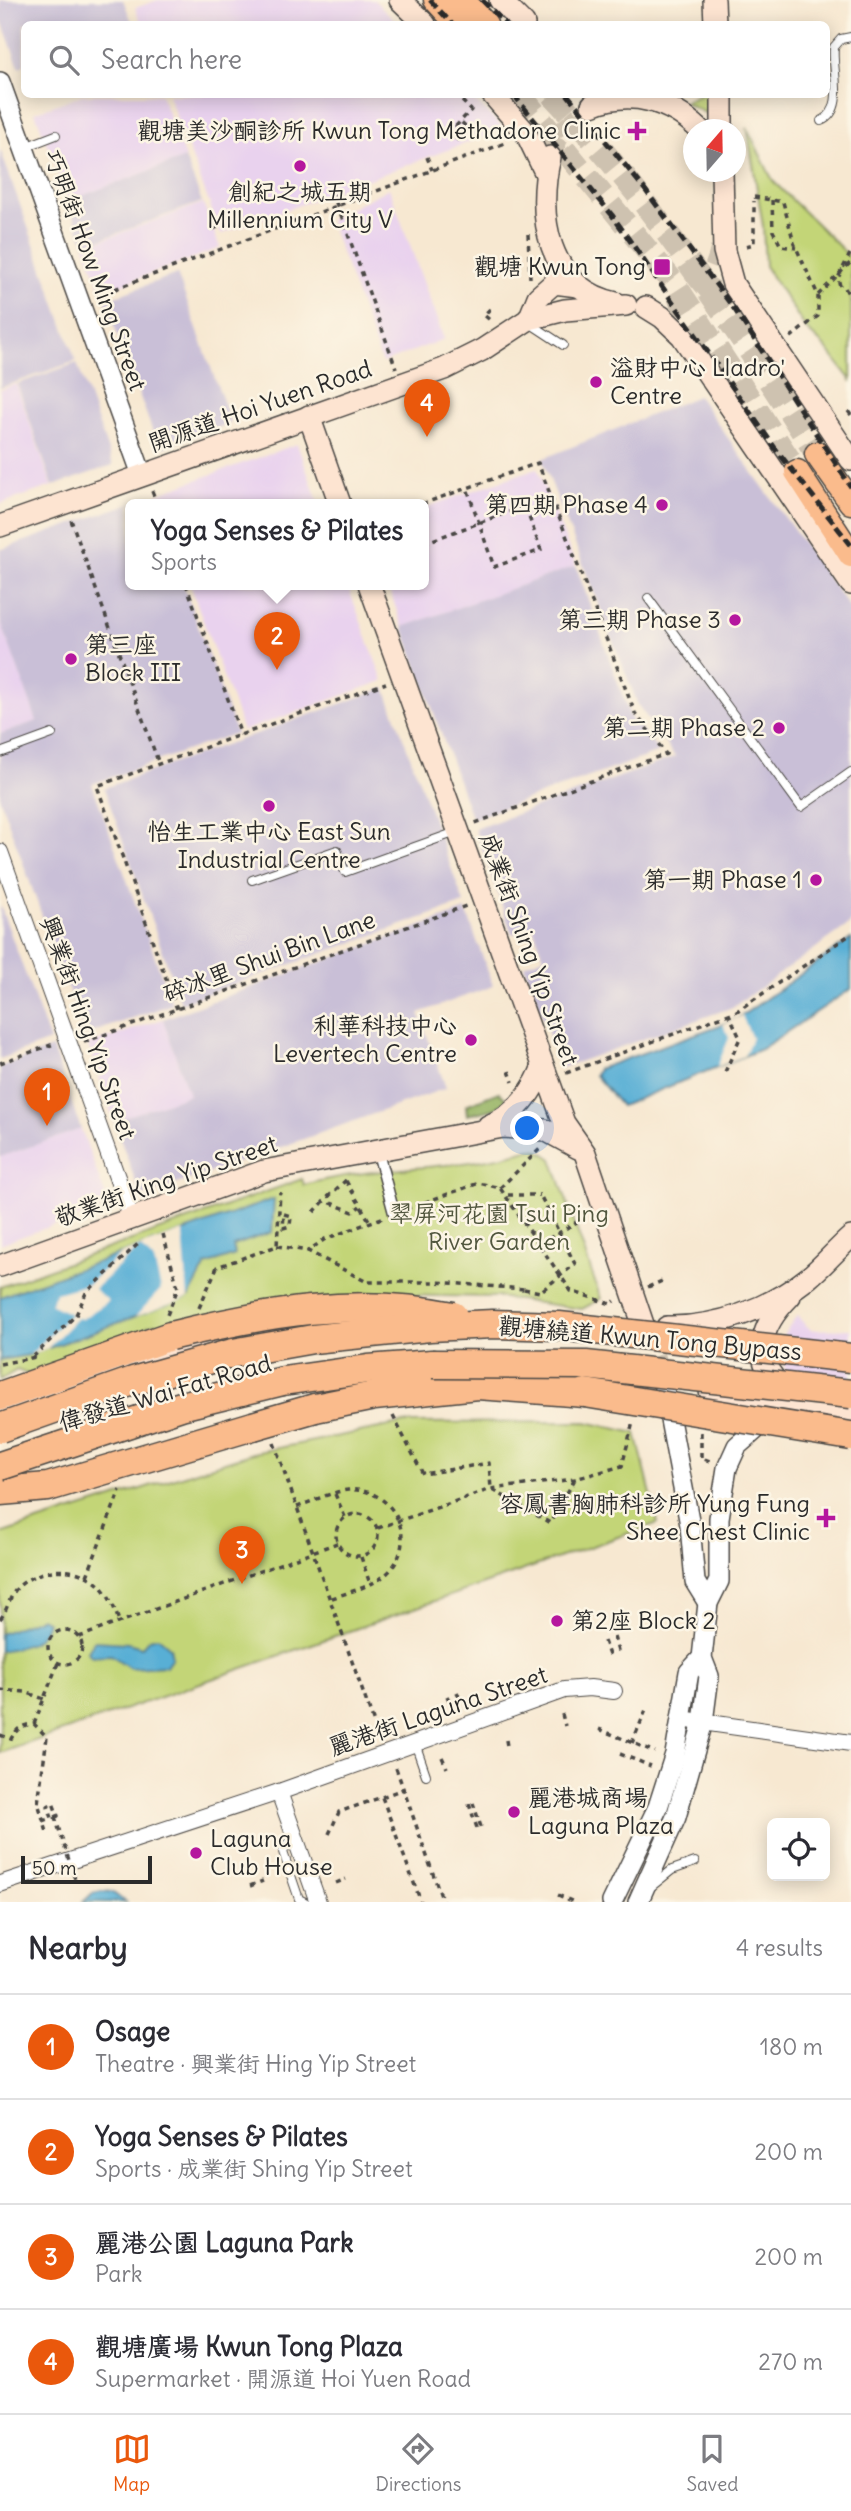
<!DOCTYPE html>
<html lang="en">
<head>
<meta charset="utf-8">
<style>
  body { margin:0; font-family:Delius,"LXGW WenKai TC",sans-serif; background:#f7f7f7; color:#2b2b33 }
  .controls { position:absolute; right:21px; bottom:21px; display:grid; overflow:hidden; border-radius:10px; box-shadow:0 4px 18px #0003 }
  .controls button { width:63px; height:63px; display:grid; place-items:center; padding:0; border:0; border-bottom:2px solid #e1e1e2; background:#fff; color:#2b2b33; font:35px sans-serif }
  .compass { position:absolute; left:683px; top:119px; width:63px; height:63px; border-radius:50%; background:#fff; box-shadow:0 4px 18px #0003; rotate:20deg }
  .scale { position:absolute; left:21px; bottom:18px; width:131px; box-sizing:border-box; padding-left:7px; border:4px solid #2b2b2b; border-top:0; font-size:19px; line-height:24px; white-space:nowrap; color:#2b2b2b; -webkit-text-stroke:5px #fcf5e5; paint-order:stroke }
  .you { position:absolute; left:528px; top:1129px; width:24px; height:24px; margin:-18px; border:5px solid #fff; border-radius:50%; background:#1a73e8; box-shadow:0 0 0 10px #1a73e833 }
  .badge { display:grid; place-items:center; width:46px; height:46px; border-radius:50%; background:#ea580c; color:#fff; font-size:23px; font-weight:700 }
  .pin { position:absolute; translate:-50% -58px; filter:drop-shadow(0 2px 4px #0008) }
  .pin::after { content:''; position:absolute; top:37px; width:24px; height:21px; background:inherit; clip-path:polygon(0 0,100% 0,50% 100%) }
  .popup { position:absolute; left:125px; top:499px; width:304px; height:91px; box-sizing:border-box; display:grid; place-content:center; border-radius:10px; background:#fff; filter:drop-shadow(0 2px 5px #0005); font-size:23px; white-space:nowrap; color:#7c7c81 }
  .popup b { font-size:26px; color:#2b2b33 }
  .popup::after { content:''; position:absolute; left:50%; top:100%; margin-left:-14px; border:14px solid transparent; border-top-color:#fff }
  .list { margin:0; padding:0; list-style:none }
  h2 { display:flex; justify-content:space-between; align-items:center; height:91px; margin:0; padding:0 28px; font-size:30px }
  h2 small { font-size:23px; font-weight:400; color:#7c7c81 }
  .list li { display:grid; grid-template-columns:46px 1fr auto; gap:21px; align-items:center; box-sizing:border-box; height:105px; padding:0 28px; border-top:2px solid #e1e1e2 }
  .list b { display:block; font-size:26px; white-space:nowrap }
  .list p { margin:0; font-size:23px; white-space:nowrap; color:#7c7c81 }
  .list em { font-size:23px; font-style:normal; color:#7c7c81 }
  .icon { flex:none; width:38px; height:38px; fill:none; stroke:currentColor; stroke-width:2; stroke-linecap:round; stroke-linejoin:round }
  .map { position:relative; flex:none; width:851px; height:1902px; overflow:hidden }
  .search { position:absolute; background:#fff; box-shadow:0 4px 18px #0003; left:21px; right:21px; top:21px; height:77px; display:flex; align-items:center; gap:18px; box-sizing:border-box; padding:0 24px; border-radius:10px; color:#7c7c81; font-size:26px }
  .sheet { height:511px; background:#fff }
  nav { display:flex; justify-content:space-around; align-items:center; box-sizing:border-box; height:98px; border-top:2px solid #e1e1e2; background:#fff; font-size:19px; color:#7c7c81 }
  nav a { display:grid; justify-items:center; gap:4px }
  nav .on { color:#ea580c }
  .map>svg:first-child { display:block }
</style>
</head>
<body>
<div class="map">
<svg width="851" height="1902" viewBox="0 0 851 1902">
  <rect width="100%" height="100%" fill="#fcf5e5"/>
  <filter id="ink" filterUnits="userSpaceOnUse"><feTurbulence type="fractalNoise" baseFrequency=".0143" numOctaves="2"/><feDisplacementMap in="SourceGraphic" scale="14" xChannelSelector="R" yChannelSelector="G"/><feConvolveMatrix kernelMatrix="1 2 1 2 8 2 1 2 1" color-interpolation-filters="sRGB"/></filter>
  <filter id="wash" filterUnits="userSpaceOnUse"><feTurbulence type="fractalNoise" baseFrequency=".00686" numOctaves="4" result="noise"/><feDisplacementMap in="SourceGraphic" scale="28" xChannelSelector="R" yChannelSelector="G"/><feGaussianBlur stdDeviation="1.57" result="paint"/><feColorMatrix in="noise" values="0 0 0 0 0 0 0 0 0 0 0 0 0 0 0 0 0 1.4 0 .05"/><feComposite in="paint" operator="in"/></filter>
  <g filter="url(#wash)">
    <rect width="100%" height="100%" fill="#f7e8d1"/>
    <g fill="#e9d2ee">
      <polygon points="158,0 374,0 399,24 142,24 135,8"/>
      <polygon points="82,95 161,95 185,158 68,201 35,112"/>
      <polygon points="168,95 469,95 504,129 221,234"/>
      <polygon points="389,188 444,339 382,363 329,220"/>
      <polygon points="203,203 220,248 102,292 85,246"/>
      <polygon points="16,384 52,486 0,504 0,390"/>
      <polygon points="297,444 319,504 161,504 157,494"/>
      <polygon points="537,468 576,566 403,627 387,584 424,584 424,508"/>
      <polygon points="190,584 347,584 383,681 243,731"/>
      <polygon points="0,619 37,721 0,734"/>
      <polygon points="163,1019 189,1095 114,1121 88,1045"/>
      <polygon points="81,1129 109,1206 0,1244 0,1157"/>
      <polygon points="797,1316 811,1330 851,1329 851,1403 822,1399 785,1372 783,1336"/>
    </g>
    <g fill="#c9bfd7">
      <polygon points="0,0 123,0 133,24 24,24 24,65 19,67 0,16"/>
      <polygon points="0,149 76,361 0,388"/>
      <polygon points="185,158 202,202 85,245 68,201"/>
      <polygon points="177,274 231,423 159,449 105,300"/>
      <polygon points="77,363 113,465 53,486 17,384"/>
      <polygon points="698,396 851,610 851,923 733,1007 561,1068 524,965 544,957 533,927 512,934 475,829 675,757 638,705 542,459"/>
      <polygon points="151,496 153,504 130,504 130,584 183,584 236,733 92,784 172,1004 85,1035 0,799 0,734 37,721 0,619 0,550"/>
      <polygon points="576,566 633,724 637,724 659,752 472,819 403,627"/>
      <polygon points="385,688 464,903 181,1003 104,788"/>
      <polygon points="0,905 50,1041 0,1059"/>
      <polygon points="466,910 493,986 419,1013 446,1088 141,1197 114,1121 189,1095 163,1019"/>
      <polygon points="52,1048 81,1129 0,1157 0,1067"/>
    </g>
    <g fill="#c3d577" stroke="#778051" stroke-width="2">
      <polygon points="698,95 710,95 709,115 684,102"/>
      <polygon points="747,128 773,181 851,258 851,380 825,347 807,330 765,266 763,226"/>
      <path d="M530 1149 539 1150 552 1159 601 1299 582 1309 497 1297 386 1295 162 1327 154 1324 147 1326 143 1333 114 1344 106 1341 98 1343 95 1350 27 1374 17 1370 0 1380V1287L302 1179 304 1185C378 1164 457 1172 530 1149Z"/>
      <polygon points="586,1422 636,1433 658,1523 0,1753 0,1534 253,1453 405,1423"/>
    </g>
    <polygon fill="#9ab668" stroke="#62704a" stroke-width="2" points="499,1092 508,1101 494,1109 467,1115 466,1105"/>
    <g fill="#58afd5" stroke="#426d80" stroke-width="2">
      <polygon points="851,939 851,989 761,1049 621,1106 595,1075 598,1069 737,1019"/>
      <polygon points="274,1199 272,1232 233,1246 235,1255 206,1265 189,1297 30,1355 0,1360 0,1297"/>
      <path d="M41 1618 48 1622C41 1645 22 1647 0 1651V1634Z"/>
      <polygon points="158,1637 170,1647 172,1657 166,1666 130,1668 111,1655 91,1656 88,1652 94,1641 128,1643 142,1647 149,1639"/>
      <polygon points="102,1891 112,1892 125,1902 83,1902 93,1893"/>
    </g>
    <g fill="#f7e8d1">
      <polygon points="742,1016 752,1038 744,1056 717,1067 729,1038 723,1024"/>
      <polygon points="183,1231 188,1298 135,1317 161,1289 154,1261 140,1247 94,1289 109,1301 82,1319 77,1318 47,1349 30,1355 70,1314 50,1304 56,1293 88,1284 122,1253"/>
    </g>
  </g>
  <g filter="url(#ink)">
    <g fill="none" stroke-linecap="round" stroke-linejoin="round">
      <g stroke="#cec2b0" stroke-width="21" stroke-dasharray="21 10" stroke-linecap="butt">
        <polyline points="550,157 559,135 592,105"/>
        <path d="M670 307C701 297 713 280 721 248"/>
        <polyline points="644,1327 663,1383"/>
      </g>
      <g stroke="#cec2b0" stroke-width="24" stroke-dasharray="24 12" stroke-linecap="butt">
        <polyline points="519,94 673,282 797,472"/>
        <path d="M552 94C654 203 737 329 817 454"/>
      </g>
      <g stroke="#4a4744" stroke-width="10">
        <g id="service">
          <path d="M821 121C847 110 831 69 834 47L841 39 851 37"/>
          <polyline points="25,147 56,135"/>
          <polyline points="531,324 563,345"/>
          <polyline points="648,598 801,807 851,772"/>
          <polyline points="0,753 52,734"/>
          <polyline points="252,880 337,850 345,872 459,831"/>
          <polyline points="415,1743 426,1775"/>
          <polyline points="293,1834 283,1852 299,1899 305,1902"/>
          <polyline points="652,1886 672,1870 695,1862"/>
        </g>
      </g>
      <g stroke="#4a4744" stroke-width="13">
        <polyline id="pedestrian" points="377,1149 394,1213"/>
      </g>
      <g stroke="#4a4744" stroke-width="18">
        <g id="minor">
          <polyline points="0,852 132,1219"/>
          <polyline points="681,1719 851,1743"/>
          <polyline points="279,1792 318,1902"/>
          <polyline points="0,1884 279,1792 564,1690 590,1688 614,1691"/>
        </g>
      </g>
      <g stroke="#4a4744" stroke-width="22">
        <g id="tertiary">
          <polyline points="0,82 142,475"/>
          <polyline points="663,1383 690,1525 695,1582 708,1603"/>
          <polyline points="612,1902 658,1807 675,1754 689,1672 702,1658"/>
          <polyline points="638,1902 676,1817 703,1722 709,1676 702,1658 708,1603 719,1581 719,1518 727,1468 737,1446 768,1419"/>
        </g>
      </g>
      <g stroke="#4a4744" stroke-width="24">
        <g id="secondary">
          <polyline points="400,0 425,24"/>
          <polyline points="500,0 524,24"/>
          <polyline points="714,0 715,24"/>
          <polyline points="492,94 526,133 546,174"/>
          <path d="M592 105C631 89 670 101 700 130"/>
          <polyline points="722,130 722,94"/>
          <path d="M550 157C536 215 547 288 616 303"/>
          <polyline points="722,172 724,251 733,284 851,460"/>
          <polyline points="646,307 662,317 682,336 851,584"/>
          <polyline points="529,319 538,297 554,283 578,286"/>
          <polyline points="309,416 340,504"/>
          <polyline points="0,526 444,369 482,350 529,319 565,310 626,305"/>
          <polyline points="369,584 564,1123 585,1153 644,1327"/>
          <path d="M488 1126C515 1115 533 1093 543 1066"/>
          <polyline points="0,1266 264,1171 503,1127 545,1130 578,1148"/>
          <path d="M667 1327C716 1328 769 1309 808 1278 823 1266 836 1250 851 1237"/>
          <polyline points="710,1391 851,1415"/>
          <path d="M789 1392C748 1362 759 1327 790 1296"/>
          <path d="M0 1413C108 1372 212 1334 328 1322"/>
        </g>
      </g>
      <g stroke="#4a4744" stroke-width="27">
        <g id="trunk">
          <polyline points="436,0 458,24"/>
          <polyline points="462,0 485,24"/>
          <polyline points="817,454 851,502"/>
          <polyline points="797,472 851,555"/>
        </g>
      </g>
      <g stroke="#4a4744" stroke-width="31">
        <g id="motorway">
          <polyline points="283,1381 368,1369 432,1364"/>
          <polyline points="0,1396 170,1336"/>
          <polyline points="315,1408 374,1396 477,1385 585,1393"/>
          <polyline points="0,1491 48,1487 253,1426"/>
        </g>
      </g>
      <g stroke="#4a4744" stroke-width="3.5" stroke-dasharray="5 5" stroke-linecap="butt">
        <polyline points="448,130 460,142 471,131 460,121"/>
        <polyline points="427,157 432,170"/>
        <polyline points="754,197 783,202 794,243 818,295 818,316 791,337"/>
        <polyline points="772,200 773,231 781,246 796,248"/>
        <polyline points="341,215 396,368"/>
        <polyline points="213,229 218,227"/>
        <polyline points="528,234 530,278"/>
        <polyline points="746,246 754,244 754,201"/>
        <polyline points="845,288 851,299"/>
        <polyline points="818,295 851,262"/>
        <polyline points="96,296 508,142"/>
        <polyline points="490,309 484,315 491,321"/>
        <polyline points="848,411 851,415"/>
        <polyline points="152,491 157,504"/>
        <polyline points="422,504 538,463 635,713 666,754 475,823"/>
        <polyline points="71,520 159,764"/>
        <polyline points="424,543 525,506 541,550 494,567 467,488"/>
        <polyline points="186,584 241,735"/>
        <polyline points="177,1009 97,786 386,683"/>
        <polyline points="84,1042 466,906"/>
        <polyline points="0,1063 54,1044"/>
        <polyline points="509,1071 513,1082"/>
        <polyline points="725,1072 740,1038 729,1014"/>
        <polyline points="566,1073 737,1011 851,934"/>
        <polyline points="346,1180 329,1196 331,1203 353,1212 360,1206"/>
        <polyline points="346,1181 370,1222"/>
        <polyline points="500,1188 541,1148"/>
        <polyline points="508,1195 540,1195"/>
        <polyline points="406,1209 479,1183 500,1188 571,1291 611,1304 615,1301"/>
        <polyline points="314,1212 329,1196"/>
        <polygon points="284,1214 291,1216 290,1226 283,1228"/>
        <polyline points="382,1218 325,1239 308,1251 367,1282 437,1282 524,1289"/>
        <polyline points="163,1234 178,1288 167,1315"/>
        <polyline points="540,1244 580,1220"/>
        <polyline points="277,1246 308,1251"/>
        <polyline points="648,1287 662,1281"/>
        <polyline points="199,1308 217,1267 277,1246 280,1192"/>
        <polyline points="33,1357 76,1315 86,1293 140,1242"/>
        <polyline points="0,1364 36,1357"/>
        <polyline points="393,1416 423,1474 489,1463 491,1489"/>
        <polyline points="701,1432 701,1458 713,1462"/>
        <polyline points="274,1443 374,1723"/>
        <polyline points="493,1490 550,1523 575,1479"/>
        <polyline points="335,1494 345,1517"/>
        <path d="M297 1507C313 1501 331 1492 348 1490 390 1486 418 1535 392 1568 378 1586 350 1591 330 1599"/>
        <circle cx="357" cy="1535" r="21"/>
        <polyline points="378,1528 491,1489 575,1479 622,1466 633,1422"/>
        <polyline points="361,1557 370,1584"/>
        <polyline points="87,1576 120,1490"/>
        <path d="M0 1619C7 1612 9 1596 18 1587 39 1567 76 1564 98 1584 109 1594 114 1607 119 1621"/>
        <circle cx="65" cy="1647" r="17"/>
        <polyline points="79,1637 337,1543"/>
        <polyline points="614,1637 619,1655"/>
        <polyline points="604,1641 610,1658"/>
        <polyline points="0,1690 25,1692 44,1699"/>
        <polyline points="457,1692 461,1701"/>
        <polyline points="447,1696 451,1704"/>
        <polyline points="562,1714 565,1726"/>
        <polyline points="34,1724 58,1663"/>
        <polyline points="599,1729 655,1752"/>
        <path d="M0 1735 11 1739C17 1728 22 1725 34 1724L47 1737 38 1803 48 1835"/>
        <polyline points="506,1740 507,1746"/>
        <polyline points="632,1743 646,1710"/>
        <polyline points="620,1754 651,1766"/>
        <polyline points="442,1757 447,1768"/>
        <polyline points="396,1768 443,1902"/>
        <polyline points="382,1797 403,1789"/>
        <polyline points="473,1803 481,1827"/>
        <polyline points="469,1804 477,1828"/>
        <polyline points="43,1821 52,1818 48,1806 53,1803 58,1816 55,1817"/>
        <polyline points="329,1834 339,1812 382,1797 421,1902"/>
        <polyline points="336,1883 346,1879"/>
        <polyline points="250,1886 263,1881"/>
        <polyline points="558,1895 574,1902"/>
      </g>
      <use href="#service" stroke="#fff" stroke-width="8"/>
      <use href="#pedestrian" stroke="#fff" stroke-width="10"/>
      <use href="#minor" stroke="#fff" stroke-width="16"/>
      <use href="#tertiary" stroke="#fff" stroke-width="19"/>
      <use href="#secondary" stroke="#fde4d1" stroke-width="21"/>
      <use href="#trunk" stroke="#fabb8c" stroke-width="24"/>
      <use href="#motorway" stroke="#fabb8c" stroke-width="28"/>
      <g stroke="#2b2b2b" stroke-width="5" stroke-dasharray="10 5" stroke-linecap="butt">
        <polyline points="430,0 452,24"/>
        <polyline points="482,0 506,24"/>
        <polyline points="513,94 612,215 775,448 851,545"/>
        <polyline points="567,94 643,187 735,310 851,487"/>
      </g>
      <g stroke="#4a4744" stroke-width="31" stroke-linecap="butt">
        <g id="motorway-bridge">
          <path d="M170 1336C265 1313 356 1296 453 1316"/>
          <polyline points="432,1364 586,1365 851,1394"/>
          <polyline points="585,1393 851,1436"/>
          <polyline points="253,1426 315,1408"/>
          <polyline points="0,1428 133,1381 233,1353 313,1339 430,1327 493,1324 559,1326 851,1358"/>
          <polyline points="0,1466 181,1406 283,1381"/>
        </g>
      </g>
      <g stroke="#4a4744" stroke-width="3.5" stroke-dasharray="5 5" stroke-linecap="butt">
        <polyline points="455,94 471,110 456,126 461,131"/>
        <polyline points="332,193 341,215"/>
        <polyline points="840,286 838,278 851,252"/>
        <polyline points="524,1289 540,1292 575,1264 540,1195"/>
        <polyline points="55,1817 75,1879"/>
      </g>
      <use href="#motorway-bridge" stroke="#fabb8c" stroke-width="28"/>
    </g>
  </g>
  <g fill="#b5179e" stroke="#fcf5e5" stroke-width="2.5">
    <path d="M633.5 120.5h7v7h7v7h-7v7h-7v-7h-7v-7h7z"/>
    <circle cx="300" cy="166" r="7"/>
    <rect x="653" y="258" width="18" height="18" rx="3.5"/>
    <circle cx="596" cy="382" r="7"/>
    <circle cx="662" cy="505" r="7"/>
    <circle cx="735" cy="620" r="7"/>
    <circle cx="71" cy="659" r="7"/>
    <circle cx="779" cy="728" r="7"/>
    <circle cx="269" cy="806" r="7"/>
    <circle cx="816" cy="880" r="7"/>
    <circle cx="471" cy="1040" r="7"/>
    <path d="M822.5 1507.5h7v7h7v7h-7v7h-7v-7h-7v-7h7z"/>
    <circle cx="557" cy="1621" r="7"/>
    <circle cx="514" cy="1812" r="7"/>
    <circle cx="196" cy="1853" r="7"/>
  </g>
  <g text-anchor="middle" stroke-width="5" stroke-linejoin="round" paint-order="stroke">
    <g font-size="24" fill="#2b2b2b" stroke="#fcf5e5" text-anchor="end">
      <text x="621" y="139">觀塘美沙酮診所 Kwun Tong Methadone Clinic</text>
      <text x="300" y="200" text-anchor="middle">創紀之城五期<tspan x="300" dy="28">Millennium City V</tspan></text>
      <text x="646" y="275">觀塘 Kwun Tong</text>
      <text x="610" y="376" text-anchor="start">溢財中心 Lladro'<tspan x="610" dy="28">Centre</tspan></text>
      <text x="648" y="513">第四期 Phase 4</text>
      <text x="721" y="628">第三期 Phase 3</text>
      <text x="85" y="653" text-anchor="start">第三座<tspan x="85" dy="28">Block III</tspan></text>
      <text x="765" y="736">第二期 Phase 2</text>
      <text x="269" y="840" text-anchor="middle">怡生工業中心 East Sun<tspan x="269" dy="28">Industrial Centre</tspan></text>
      <text x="802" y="888">第一期 Phase 1</text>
      <text x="457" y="1034">利華科技中心<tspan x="457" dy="28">Levertech Centre</tspan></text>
      <text x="810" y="1512">容鳳書胸肺科診所 Yung Fung<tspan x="810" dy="28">Shee Chest Clinic</tspan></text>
      <text x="571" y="1629" text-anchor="start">第2座 Block 2</text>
      <text x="528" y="1806" text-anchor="start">麗港城商場<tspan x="528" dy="28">Laguna Plaza</tspan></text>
      <text x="210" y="1847" text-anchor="start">Laguna<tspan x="210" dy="28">Club House</tspan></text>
    </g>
    <g font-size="24" fill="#2b2b2b" stroke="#fcf5e5">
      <text transform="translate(95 270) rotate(70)" y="8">巧明街 How Ming Street</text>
      <text transform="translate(260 406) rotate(-19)" y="8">開源道 Hoi Yuen Road</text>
      <text transform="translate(529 949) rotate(70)" y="8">成業街 Shing Yip Street</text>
      <text transform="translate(269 957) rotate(-20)" y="8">碎冰里 Shui Bin Lane</text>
      <text transform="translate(88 1028) rotate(70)" y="8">興業街 Hing Yip Street</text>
      <text transform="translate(166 1181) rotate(-19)" y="8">敬業街 King Yip Street</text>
      <text transform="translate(650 1339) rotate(5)" y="8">觀塘繞道 Kwun Tong Bypass</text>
      <text transform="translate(165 1393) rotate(-16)" y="8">偉發道 Wai Fat Road</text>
      <text transform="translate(438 1711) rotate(-19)" y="8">麗港街 Laguna Street</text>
    </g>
    <g font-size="24" fill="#51563e" stroke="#fcf5e5">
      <text x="499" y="1222">翠屏河花園 Tsui Ping<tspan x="499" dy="28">River Garden</tspan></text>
    </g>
  </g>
</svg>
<div class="controls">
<button><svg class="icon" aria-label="locate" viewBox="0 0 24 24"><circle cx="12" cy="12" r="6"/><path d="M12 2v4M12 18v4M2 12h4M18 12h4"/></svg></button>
</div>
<svg class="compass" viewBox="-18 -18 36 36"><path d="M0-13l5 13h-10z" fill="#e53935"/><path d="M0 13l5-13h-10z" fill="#7c7c81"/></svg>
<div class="scale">50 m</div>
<div class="you"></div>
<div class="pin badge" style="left:47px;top:1126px">1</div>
<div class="pin badge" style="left:277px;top:670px">2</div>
<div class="popup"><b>Yoga Senses &amp; Pilates</b>Sports</div>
<div class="pin badge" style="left:242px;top:1584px">3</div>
<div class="pin badge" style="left:427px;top:437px">4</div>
<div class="search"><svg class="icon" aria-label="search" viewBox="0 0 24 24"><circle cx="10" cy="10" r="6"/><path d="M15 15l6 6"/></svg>Search here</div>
</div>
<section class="sheet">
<h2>Nearby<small>4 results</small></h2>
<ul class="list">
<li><span class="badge">1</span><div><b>Osage</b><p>Theatre · 興業街 Hing Yip Street</p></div><em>180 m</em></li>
<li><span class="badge">2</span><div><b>Yoga Senses &amp; Pilates</b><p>Sports · 成業街 Shing Yip Street</p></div><em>200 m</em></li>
<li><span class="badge">3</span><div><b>麗港公園 Laguna Park</b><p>Park</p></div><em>200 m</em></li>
<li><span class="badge">4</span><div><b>觀塘廣場 Kwun Tong Plaza</b><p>Supermarket · 開源道 Hoi Yuen Road</p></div><em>270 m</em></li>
</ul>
</section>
<nav>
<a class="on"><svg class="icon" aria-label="map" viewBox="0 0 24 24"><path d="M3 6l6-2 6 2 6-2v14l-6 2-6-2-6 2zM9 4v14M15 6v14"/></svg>Map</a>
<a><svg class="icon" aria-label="directions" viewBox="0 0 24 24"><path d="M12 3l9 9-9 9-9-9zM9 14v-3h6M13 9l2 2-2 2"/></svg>Directions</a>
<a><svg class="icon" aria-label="saved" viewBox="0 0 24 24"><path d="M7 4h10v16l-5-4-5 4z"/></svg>Saved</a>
</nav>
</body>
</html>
